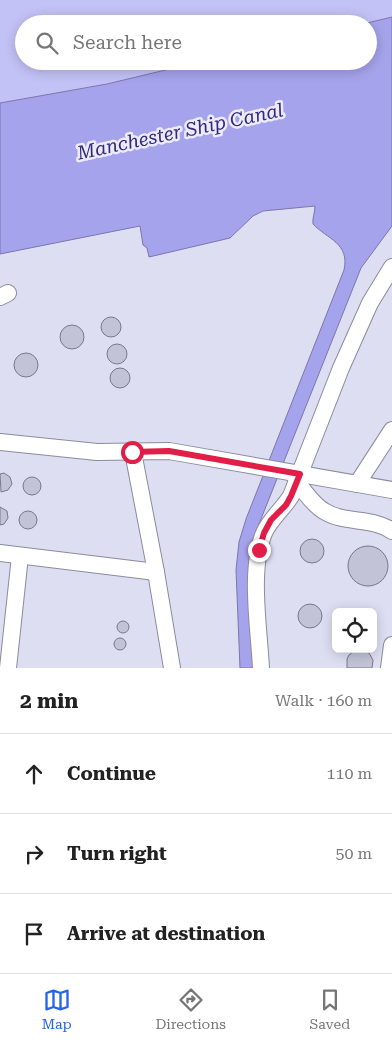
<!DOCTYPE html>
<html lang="en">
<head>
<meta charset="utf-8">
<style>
  body { margin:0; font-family:"Roboto Serif",serif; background:#f2f2f2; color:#222 }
  .controls { position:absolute; right:15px; bottom:15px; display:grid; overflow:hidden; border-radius:8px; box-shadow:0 2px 12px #0003 }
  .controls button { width:45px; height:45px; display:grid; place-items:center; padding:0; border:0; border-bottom:1px solid #e0e0e0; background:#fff; color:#222; font:25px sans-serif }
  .stop { position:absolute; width:15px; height:15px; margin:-11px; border:4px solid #e11d48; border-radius:50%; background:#fff }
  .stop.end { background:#e11d48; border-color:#fff; box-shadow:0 1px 5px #0008 }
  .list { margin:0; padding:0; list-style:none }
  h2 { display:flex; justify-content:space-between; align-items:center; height:65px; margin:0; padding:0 20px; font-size:21px }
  h2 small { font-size:16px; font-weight:400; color:#767676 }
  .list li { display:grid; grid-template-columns:32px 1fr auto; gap:15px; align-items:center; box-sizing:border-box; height:80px; padding:0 20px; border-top:1px solid #e0e0e0 }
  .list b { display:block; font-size:19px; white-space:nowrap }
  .list em { font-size:16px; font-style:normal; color:#767676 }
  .icon { flex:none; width:28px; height:28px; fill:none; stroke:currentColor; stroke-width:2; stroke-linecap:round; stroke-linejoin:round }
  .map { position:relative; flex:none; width:392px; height:668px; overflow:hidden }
  .search { position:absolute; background:#fff; box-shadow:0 2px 12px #0003; left:15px; right:15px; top:15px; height:55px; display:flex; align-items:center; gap:12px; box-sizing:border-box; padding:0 18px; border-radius:28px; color:#767676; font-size:19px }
  .sheet { height:305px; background:#fff }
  nav { display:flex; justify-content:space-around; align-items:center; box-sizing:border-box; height:70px; border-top:1px solid #e0e0e0; background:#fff; font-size:14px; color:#767676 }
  nav a { display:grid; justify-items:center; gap:2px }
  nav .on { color:#2563eb }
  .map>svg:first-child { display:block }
</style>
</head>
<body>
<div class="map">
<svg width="392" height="668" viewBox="0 0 392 668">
  <rect width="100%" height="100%" fill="#dddef2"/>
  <polygon fill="#c3c2f6" points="0,0 392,0 392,17 363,24 24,24 24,61 203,61 107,84 0,103"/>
  <path fill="#a5a3eb" stroke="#7977ac" d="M392 17V226L361 268 259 524 254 544 255 668H240L236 570 239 542 246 519 344 270C350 243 327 239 313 224 312 218 315 213 315 206L263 211 253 216 230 238 149 257 147 248 143 245 140 226 0 254V103L107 84 203 61H368V24H363Z"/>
  <g fill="#c3c3d7" stroke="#78788a">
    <circle cx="111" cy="327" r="10"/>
    <circle cx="72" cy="337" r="12"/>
    <circle cx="117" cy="354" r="10"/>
    <circle cx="26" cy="365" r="12"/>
    <circle cx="120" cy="378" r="10"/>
    <polygon points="4,473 10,477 12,484 8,490 1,492 0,474"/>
    <circle cx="32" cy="486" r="9"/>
    <polygon points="0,507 7,511 8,518 4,524 0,525"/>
    <circle cx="28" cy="520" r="9"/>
    <circle cx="312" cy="551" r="12"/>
    <circle cx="368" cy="566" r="20"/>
    <circle cx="310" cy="616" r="12"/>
    <circle cx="123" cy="627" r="6"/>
    <circle cx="120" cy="644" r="6"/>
    <polygon points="356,650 361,650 369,653 373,660 372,668 347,668 347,659 349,655"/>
  </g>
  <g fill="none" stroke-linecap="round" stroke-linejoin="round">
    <g stroke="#8b8b9e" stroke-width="18">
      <g id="minor">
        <polyline points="0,297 8,293"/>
        <polyline points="0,442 97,452 169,451 392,490"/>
        <polyline points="133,452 156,572 172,668"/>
        <path d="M296 482C305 491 313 505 324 511 344 524 373 517 392 531"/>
        <polyline points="357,484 392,430"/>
        <polyline points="0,553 156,572"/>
        <polyline points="8,668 20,556"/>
        <path d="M261 668C259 629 249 569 264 533 270 519 283 509 291 496L341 368 370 303 392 267"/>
        <polyline points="389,668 392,645"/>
      </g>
    </g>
    <use href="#minor" stroke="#fff" stroke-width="16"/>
  </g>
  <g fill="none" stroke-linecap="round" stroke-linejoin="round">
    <polyline stroke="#e11d48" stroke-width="6" points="132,452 169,451 300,474 291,496 286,505 271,520 264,533 259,550"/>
  </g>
  <g text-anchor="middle" stroke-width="5" stroke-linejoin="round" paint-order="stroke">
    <g font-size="19" font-style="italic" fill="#36287b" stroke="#ebebfc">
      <text transform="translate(180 131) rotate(-12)" y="7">Manchester Ship Canal</text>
    </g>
  </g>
</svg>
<div class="controls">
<button><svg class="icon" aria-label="locate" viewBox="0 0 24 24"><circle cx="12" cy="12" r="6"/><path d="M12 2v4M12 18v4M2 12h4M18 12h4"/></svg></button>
</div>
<div class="stop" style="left:132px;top:452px"></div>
<div class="stop end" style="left:259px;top:550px"></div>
<div class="search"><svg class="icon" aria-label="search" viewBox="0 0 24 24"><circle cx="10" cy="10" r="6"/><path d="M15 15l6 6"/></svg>Search here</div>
</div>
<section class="sheet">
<h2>2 min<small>Walk · 160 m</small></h2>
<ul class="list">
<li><svg class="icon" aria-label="ahead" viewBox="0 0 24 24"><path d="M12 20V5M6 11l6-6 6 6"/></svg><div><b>Continue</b></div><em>110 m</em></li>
<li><svg class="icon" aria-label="right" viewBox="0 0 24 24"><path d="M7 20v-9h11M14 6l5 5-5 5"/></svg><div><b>Turn right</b></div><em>50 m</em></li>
<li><svg class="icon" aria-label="arrive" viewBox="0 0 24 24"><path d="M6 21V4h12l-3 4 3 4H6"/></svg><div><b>Arrive at destination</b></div></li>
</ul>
</section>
<nav>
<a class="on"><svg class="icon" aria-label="map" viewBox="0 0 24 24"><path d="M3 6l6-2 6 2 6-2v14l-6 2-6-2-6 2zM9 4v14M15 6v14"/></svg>Map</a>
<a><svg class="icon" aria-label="directions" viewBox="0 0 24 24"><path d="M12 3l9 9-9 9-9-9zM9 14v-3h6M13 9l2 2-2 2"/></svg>Directions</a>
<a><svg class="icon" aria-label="saved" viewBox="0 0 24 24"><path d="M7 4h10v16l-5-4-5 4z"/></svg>Saved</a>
</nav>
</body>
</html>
